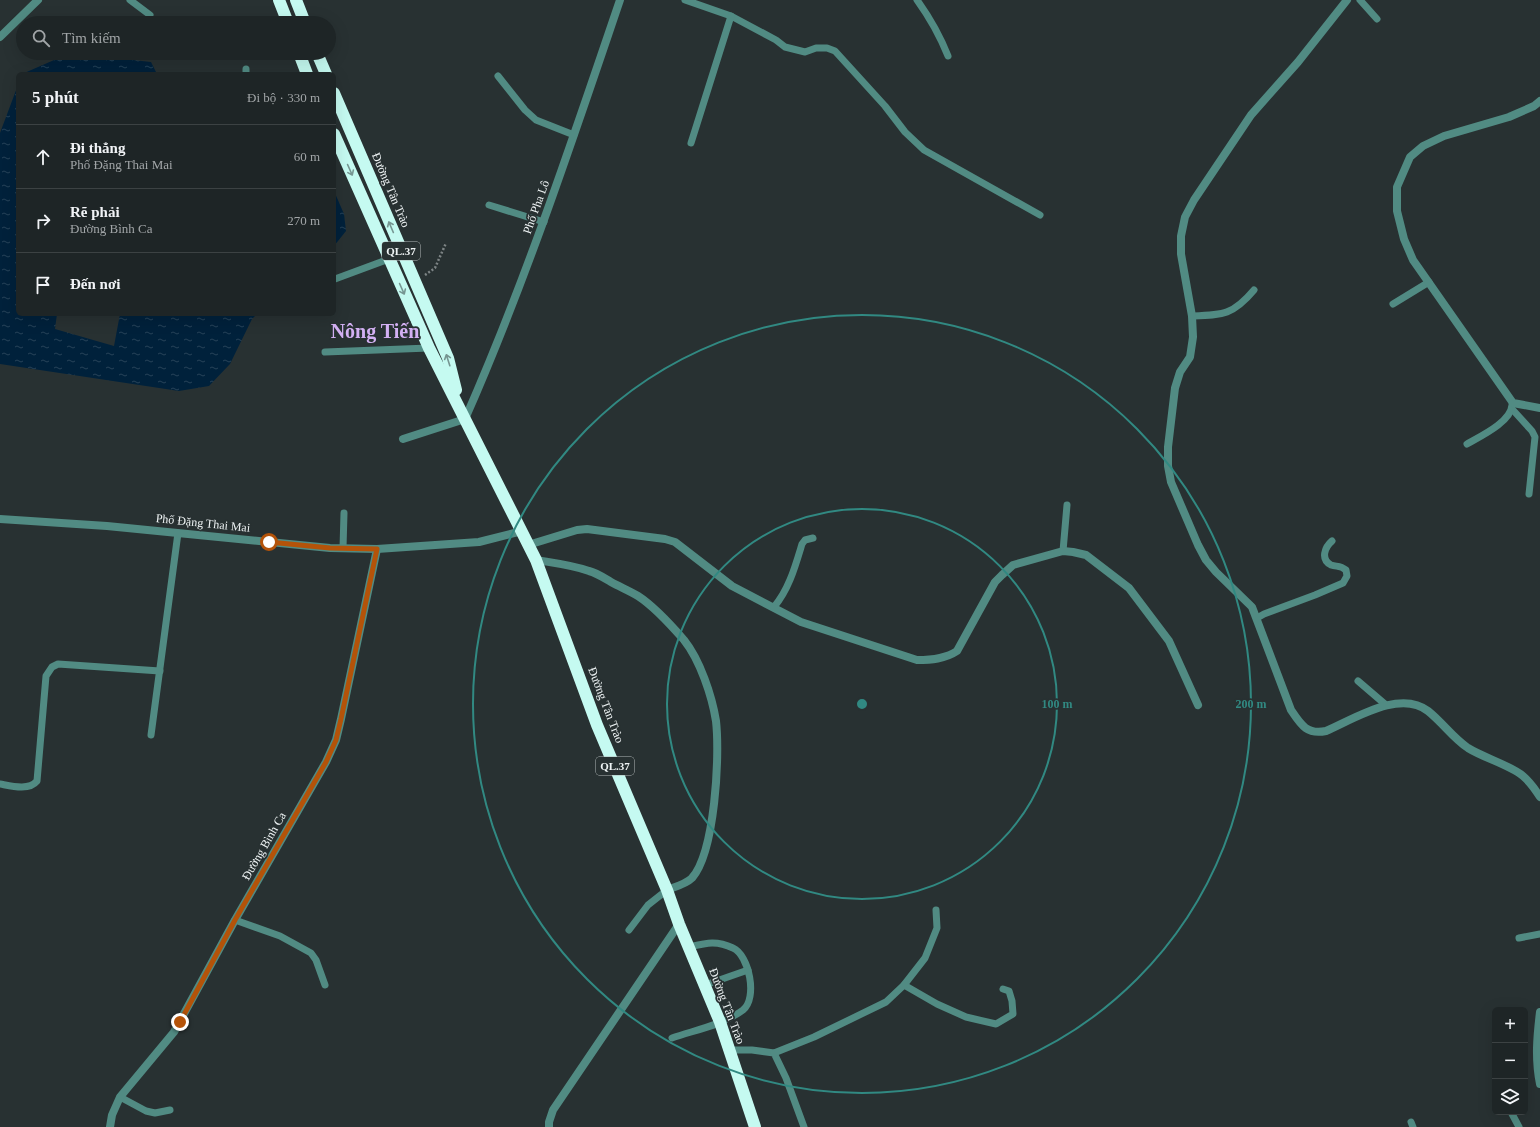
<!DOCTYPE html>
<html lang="vi">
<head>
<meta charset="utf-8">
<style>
  body { margin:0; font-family:"Times New Roman",serif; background:#262d2e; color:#f1f3f6 }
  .controls { position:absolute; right:12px; bottom:12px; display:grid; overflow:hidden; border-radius:6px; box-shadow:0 4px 16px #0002 }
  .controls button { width:36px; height:36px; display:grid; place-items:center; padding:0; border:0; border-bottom:1px solid #3c4243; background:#1e2526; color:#f1f3f6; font:20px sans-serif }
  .stop { position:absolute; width:12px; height:12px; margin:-9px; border:3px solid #b45309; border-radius:50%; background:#fff }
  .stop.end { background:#b45309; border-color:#fff; box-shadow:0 1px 4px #0008 }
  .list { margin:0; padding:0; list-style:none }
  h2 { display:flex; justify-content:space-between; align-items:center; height:52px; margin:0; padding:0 16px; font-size:17px }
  h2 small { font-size:13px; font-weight:400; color:#a1a5a7 }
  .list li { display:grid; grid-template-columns:26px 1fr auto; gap:12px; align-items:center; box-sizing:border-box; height:64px; padding:0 16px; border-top:1px solid #3c4243 }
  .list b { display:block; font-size:15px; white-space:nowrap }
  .list p { margin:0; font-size:13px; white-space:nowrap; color:#a1a5a7 }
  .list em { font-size:13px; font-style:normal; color:#a1a5a7 }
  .icon { flex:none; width:22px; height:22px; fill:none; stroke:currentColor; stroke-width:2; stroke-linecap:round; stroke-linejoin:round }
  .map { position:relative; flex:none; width:1540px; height:1127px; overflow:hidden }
  .search { position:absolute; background:#1e2526; box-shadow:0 4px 16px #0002; left:16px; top:16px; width:320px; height:44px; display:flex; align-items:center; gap:10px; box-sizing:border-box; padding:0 14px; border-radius:22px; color:#a1a5a7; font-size:15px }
  .panel { position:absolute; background:#1e2526; box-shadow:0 4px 16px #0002; left:16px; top:72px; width:320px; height:244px; border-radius:6px }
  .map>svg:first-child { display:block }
</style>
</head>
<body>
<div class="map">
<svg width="1540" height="1127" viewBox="0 0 1540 1127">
  <defs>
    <pattern id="water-ripples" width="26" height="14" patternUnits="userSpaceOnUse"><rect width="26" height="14" fill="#00213b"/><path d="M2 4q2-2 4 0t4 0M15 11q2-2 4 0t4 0" fill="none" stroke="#264258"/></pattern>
  </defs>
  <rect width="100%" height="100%" fill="#283132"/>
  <g fill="url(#water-ripples)">
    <polygon points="88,55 151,62 157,74 22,74 61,57"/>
    <polygon points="18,85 18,314 57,314 55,329 114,346 120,314 257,314 252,319 230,364 209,386 179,391 0,364 0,133"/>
    <polygon points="334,191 344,214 346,231 334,246"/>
  </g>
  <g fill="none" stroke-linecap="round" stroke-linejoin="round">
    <polyline stroke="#7d8485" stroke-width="2.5" stroke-dasharray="2 2" stroke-linecap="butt" points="425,275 435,268 446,243"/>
    <g stroke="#518b83" stroke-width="7">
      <polyline points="130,0 150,15"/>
      <polyline points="685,0 731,16 776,40 785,47 805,52 816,48 827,48 835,51 885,106 905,132 924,150 1040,215"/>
      <path d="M917 0C930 18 940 36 948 56"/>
      <polyline points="1360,0 1377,19"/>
      <polyline points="246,74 246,69"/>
      <polyline points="498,76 525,110 536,120 574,135"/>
      <polyline points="691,143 731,16"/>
      <polyline points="489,205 544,222"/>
      <polyline points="335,279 389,259"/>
      <polyline points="1393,304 1429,282"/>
      <path d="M1192 316C1223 315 1233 315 1254 290"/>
      <polyline points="325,352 429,348"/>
      <polyline points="1512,409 1532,431 1535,437 1529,494"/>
      <path d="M1467 444C1481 436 1511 422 1512 405"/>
      <polyline points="343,548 344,513"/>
      <polyline points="1063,551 1067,505"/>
      <path d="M774 607C789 589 795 567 802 544L805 540 813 538"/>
      <path d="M1257 618 1264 614 1315 595 1343 583 1347 576 1346 570C1340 565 1337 567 1331 565 1320 559 1325 547 1332 541"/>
      <polyline points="1358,681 1386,705"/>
      <polyline points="151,735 178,533"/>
      <path d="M0 784C11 786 29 791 37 781L46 676 52 667 58 664 160 671"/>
      <polyline points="235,920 280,936 311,953 316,960 325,985"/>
      <polyline points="629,930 648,905 667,890"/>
      <polyline points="1519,938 1540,934"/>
      <polyline points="705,985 748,970"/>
      <polyline points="904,985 937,1004 966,1017 996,1024 1013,1014 1012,1001 1009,991 1003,989"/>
      <path d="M672 1038C695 1030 723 1025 743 1010 758 998 749 955 733 948 716 940 706 943 689 947"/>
      <polyline points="729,1050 752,1050 774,1053 786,1078 804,1127"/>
      <polyline points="774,1053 814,1037 886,1002 904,985 925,958 937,928 936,910"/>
      <polyline points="120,1097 146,1111 155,1113 170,1110"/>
      <polyline points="1511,1112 1519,1127"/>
      <polyline points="1411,1122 1413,1127"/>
    </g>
    <g stroke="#518b83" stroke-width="8">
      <path d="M1347 0 1298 62 1251 115 1194 200 1185 217 1181 236V254L1192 316 1193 337 1190 357 1180 372 1175 388 1168 447V466L1171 482 1198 545 1206 560 1216 572 1252 607 1291 710C1301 725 1307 735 1326 731 1354 719 1400 689 1428 711 1443 723 1453 738 1468 748 1484 758 1510 765 1523 776 1530 782 1535 789 1540 797"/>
      <polyline points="0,37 38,0"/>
      <polyline points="1540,101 1534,106 1509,117 1444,136 1423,146 1410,157 1397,187 1397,211 1404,239 1413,260 1513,403 1540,408"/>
      <path d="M403 439 465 419C525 283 572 141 620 0"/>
      <polyline points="0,519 107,526 330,548 377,549 479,542 522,531"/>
      <path d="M528 545 577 530 587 529 665 539 675 542 732 586 801 622 917 660C931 660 945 659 957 651L995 582 1002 575 1013 565 1063 551 1073 552 1086 555 1129 588 1169 641 1198 705"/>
      <path d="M536 560C554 563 572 565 589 571 597 573 604 578 611 582 620 587 630 591 638 596 655 607 671 625 684 640 700 660 712 696 716 721 720 756 715 852 692 878 686 884 675 887 667 890"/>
      <path d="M1540 1012C1537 1037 1535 1059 1540 1084"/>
      <polyline points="110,1127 112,1115 120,1097 174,1032 235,920 326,762 336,740 341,719 377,549"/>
      <polyline points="549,1127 549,1122 553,1110 679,924"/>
    </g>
    <g stroke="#c5faf1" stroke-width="12">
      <polyline points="279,0 288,23"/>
      <polyline points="296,0 305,23"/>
      <polyline points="299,53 307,74"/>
      <polyline points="317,53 326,74"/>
      <polyline points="334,93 448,358 456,390"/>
      <polyline points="334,134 429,348 536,560 597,725 667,890 679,924 720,1022 755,1127"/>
    </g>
  </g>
  <defs><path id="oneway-shaft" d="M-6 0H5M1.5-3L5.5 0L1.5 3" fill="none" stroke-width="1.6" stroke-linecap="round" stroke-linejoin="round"/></defs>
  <g stroke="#769692">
    <use href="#oneway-shaft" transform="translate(350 170) rotate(66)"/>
    <use href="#oneway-shaft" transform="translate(391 227) rotate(-113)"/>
    <use href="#oneway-shaft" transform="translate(402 289) rotate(66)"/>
    <use href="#oneway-shaft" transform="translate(448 360) rotate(-108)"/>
  </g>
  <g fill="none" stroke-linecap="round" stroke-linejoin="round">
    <polyline stroke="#b45309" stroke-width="5" points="180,1022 235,920 326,762 336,740 341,719 377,549 330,548 269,542"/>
  </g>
  <g fill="none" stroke="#318982" stroke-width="2">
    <circle cx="862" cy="704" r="195"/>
    <circle cx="862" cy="704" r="389"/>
  </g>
  <g text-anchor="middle" stroke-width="3.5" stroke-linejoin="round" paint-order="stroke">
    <g fill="#283132" stroke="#b3baba" stroke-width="1">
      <rect x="382" y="242" width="38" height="18" rx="3"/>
      <rect x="596" y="757" width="38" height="18" rx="3"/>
    </g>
    <g font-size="11" font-weight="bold" fill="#eff4f5">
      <text x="401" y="255">QL.37</text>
      <text x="615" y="770">QL.37</text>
    </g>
    <g font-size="12" fill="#eff4f5" stroke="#283132">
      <text transform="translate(391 190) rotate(67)" y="4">Đường Tân Trào</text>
      <text transform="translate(536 207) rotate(-70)" y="4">Phố Pha Lô</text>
      <text transform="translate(203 523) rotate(6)" y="4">Phố Đặng Thai Mai</text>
      <text transform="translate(606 705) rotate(69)" y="4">Đường Tân Trào</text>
      <text transform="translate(264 846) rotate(-60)" y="4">Đường Bình Ca</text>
      <text transform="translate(727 1006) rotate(69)" y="4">Đường Tân Trào</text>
    </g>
    <g font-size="20" font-weight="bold" fill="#d3b0f3" stroke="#283132">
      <text x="375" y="338">Nông Tiến</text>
    </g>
  </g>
  <circle cx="862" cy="704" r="6" fill="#318982" stroke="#283132" stroke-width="2"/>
  <g font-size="12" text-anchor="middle" font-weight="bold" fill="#318982" stroke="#283132" stroke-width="3.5" stroke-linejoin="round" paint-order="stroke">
    <text x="1057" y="708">100 m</text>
    <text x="1251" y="708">200 m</text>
  </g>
</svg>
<div class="controls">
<button>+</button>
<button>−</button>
<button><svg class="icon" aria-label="layers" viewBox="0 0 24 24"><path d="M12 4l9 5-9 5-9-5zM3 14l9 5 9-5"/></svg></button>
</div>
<div class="stop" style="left:269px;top:542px"></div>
<div class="stop end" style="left:180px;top:1022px"></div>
<div class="search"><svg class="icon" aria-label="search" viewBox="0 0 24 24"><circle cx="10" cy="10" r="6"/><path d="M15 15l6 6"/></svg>Tìm kiếm</div>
<section class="panel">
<h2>5 phút<small>Đi bộ · 330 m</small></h2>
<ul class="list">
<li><svg class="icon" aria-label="ahead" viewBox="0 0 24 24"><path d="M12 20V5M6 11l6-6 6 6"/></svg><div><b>Đi thẳng</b><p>Phố Đặng Thai Mai</p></div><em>60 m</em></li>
<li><svg class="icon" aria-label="right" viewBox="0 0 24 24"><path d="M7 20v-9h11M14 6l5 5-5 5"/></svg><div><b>Rẽ phải</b><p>Đường Bình Ca</p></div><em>270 m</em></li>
<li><svg class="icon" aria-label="arrive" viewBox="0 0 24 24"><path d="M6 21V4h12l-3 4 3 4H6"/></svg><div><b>Đến nơi</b></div></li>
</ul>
</section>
</div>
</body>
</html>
